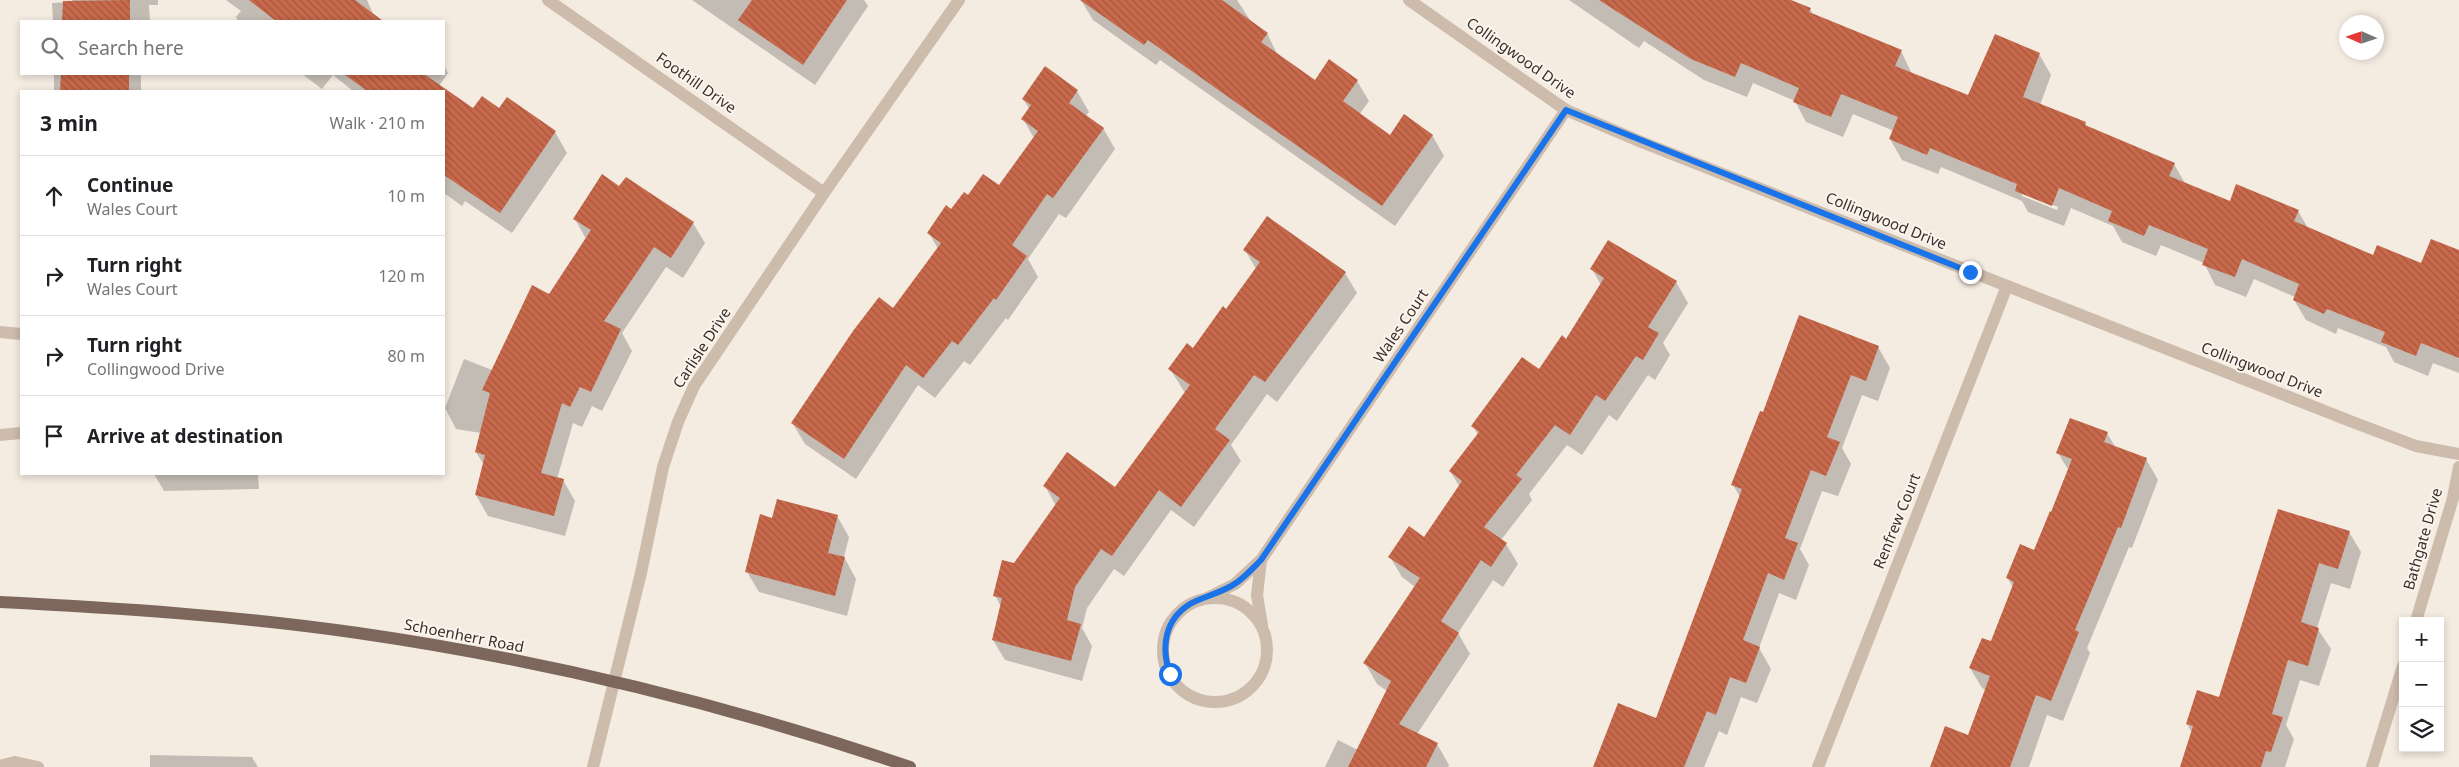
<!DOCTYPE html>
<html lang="en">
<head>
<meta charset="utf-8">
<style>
  body { margin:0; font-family:"Noto Sans",sans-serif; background:#f6f6f6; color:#202124 }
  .controls { position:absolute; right:15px; bottom:15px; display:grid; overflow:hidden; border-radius:0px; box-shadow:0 2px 8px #0003 }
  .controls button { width:45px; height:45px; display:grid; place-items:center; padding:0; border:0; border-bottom:1px solid #e0e0e0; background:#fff; color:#202124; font:25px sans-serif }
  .compass { position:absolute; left:2339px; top:15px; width:45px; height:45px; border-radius:50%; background:#fff; box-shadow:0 2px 8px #0003; rotate:273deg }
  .stop { position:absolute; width:15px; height:15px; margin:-11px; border:4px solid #1a73e8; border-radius:50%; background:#fff }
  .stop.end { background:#1a73e8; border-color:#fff; box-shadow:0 1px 5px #0008 }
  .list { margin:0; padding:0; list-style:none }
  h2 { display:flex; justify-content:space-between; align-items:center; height:65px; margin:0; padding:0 20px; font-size:21px }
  h2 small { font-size:16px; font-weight:400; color:#757577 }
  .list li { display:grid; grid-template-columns:32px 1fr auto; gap:15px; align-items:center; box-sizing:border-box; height:80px; padding:0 20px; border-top:1px solid #e0e0e0 }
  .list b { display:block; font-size:19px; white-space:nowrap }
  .list p { margin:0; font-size:16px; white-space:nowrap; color:#757577 }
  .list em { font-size:16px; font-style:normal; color:#757577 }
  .icon { flex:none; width:28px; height:28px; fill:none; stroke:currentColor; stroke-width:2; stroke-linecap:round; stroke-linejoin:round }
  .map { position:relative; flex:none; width:2459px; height:767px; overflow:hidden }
  .search { position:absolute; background:#fff; box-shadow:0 2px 8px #0003; left:20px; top:20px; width:425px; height:55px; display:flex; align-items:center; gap:12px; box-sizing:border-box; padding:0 18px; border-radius:0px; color:#757577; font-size:19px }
  .panel { position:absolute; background:#fff; box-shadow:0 2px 8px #0003; left:20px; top:90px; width:425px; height:385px; border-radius:0px }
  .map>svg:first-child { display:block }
</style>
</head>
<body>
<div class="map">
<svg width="2459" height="767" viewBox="0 0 2459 767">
  <defs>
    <pattern id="building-back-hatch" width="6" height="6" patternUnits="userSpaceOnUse" patternTransform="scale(1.25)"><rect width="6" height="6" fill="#c8694b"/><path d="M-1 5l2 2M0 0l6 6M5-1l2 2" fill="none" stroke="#a4573f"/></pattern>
  </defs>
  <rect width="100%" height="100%" fill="#f4ebe1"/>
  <g fill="#0003" fill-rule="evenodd">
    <polygon points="72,0 158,0 158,5 149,5 150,21 53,21 52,3 72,2"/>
    <polygon points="226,0 367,0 374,16 381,21 238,21 236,17 241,11"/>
    <polygon points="692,0 864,0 868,6 815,85"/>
    <polygon points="1081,0 1237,0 1252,23 1267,33 1278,56 1315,82 1357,81 1369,101 1359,115 1390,137 1432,135 1444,156 1395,226 1160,60 1156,65 1093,20"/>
    <path d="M1569 0H1788L1810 9 1814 16 1901 51 1912 74 1969 96 2039 54 2051 75 2040 105 2085 123 2088 128 2174 164 2186 185 2230 203 2298 211 2308 228 2374 256 2421 265 2459 253V373L2433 363 2428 376 2394 362 2386 347 2338 328 2336 334 2306 320 2294 300 2295 297 2254 279 2246 297 2215 285 2204 263 2161 245 2156 256 2122 242 2113 226 2071 208 2064 226 2028 212 2022 201 1941 167 1938 174 1902 160 1890 139 1894 131 1853 114 1843 137 1806 122 1795 101 1753 83 1747 97 1704 80 1644 41 1639 48ZM2022 193 2058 207 2057 210 2022 196Z"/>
    <polygon points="444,66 448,73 439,86 473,110 500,110 555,132 567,153 512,233 465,201 462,206 444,193 444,91 353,91 333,75 322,89 302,74 444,74"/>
    <polygon points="1045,68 1077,91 1089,112 1086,116 1103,128 1115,149 1066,218 1059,214 1028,259 1038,277 1008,320 1006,318 970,365 964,361 935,398 918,385 856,479 805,444 793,424 893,310 938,249 929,233 969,197 999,187 1034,138 1023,119 1030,110 1023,99"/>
    <rect x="54" y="74" width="87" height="17"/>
    <polygon points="620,188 693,223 705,243 683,278 666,267 622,333 632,351 602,411 592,406 582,427 573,423 557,479 563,480 575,501 565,536 488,516 476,495 484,465 476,452 481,433 456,429 445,408 464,359 492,370 549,295 586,239 575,219"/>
    <polygon points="1245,250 1345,273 1357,293 1277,402 1267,394 1231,445 1241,461 1194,527 1171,510 1124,576 1114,569 1087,608 1082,628 1092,646 1082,681 1005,660 993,640 1001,607 995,595 1056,506 1045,486 1116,489 1185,393 1170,369 1194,350 1226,311 1256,269"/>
    <polygon points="1592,269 1676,282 1688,303 1663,343 1670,355 1655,380 1648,375 1617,421 1609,415 1582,455 1567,445 1529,494 1532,500 1501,540 1506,544 1518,564 1503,587 1493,580 1458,633 1470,654 1417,734 1437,744 1449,765 1448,767 1325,767 1338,740 1358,750 1387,691 1377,684 1365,663 1415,587 1402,577 1390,557 1425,538 1459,486 1450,471 1478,435 1473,426 1539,371 1567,340 1601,285"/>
    <polygon points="1878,347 1890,368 1878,401 1862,395 1842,448 1851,464 1838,496 1822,491 1800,549 1809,565 1796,600 1779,593 1759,648 1771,669 1757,703 1741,697 1727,735 1719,731 1704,767 1594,767 1657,719 1740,497 1733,485 1763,414"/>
    <polygon points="2107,433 2116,448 2146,459 2158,480 2132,548 2129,547 2087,648 2090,653 2063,721 2047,715 2029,767 1936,767 1969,736 1986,690 1982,688 1970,668 1992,643 2013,588 2008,578 2034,551 2052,514 2069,471 2058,453"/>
    <polygon points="154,474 258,474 259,489 164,491"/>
    <polygon points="2279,511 2349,532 2361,552 2350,589 2331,583 2317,628 2331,649 2319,686 2300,680 2286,725 2294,739 2285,767 2181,767 2192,733 2187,724 2220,699"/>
    <polygon points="837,516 849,537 844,557 856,579 847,616 759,592 747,572 773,519"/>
    <polygon points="150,755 252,757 258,767 150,767"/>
  </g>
  <g fill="url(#building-back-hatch)">
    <polygon points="130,0 130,21 62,21 63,1"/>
    <polygon points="249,0 355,0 383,21 276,21"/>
    <polygon points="752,0 847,0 803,65 738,20"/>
    <polygon points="1080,0 1222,0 1268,33 1261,42 1315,80 1329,59 1358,80 1343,101 1390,135 1404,114 1433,135 1382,206 1148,40 1144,45"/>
    <polygon points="1599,0 1791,0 1811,8 1809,12 1902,50 1895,66 1968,95 1995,34 2040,53 2023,97 2086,122 2085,125 2175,163 2169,176 2230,201 2236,184 2299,210 2294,221 2373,255 2377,245 2421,263 2431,239 2459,250 2459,358 2421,343 2416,356 2381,342 2385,332 2327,309 2324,314 2293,300 2299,284 2242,259 2235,277 2202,265 2208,249 2149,225 2144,236 2108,221 2112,211 2059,188 2052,206 2015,191 2017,184 1930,148 1927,155 1889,139 1898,117 1841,94 1831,117 1793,102 1799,88 1741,63 1735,77 1691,59"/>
    <polygon points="1045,66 1078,90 1069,103 1104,128 1053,198 1047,194 1012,245 1027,256 996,300 994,298 958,345 952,341 923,378 906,365 844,459 791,423 853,331 879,297 893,308 941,243 927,233 946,205 951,209 964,192 968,195 983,174 999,185 1038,131 1021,119 1031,105 1022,99"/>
    <polygon points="61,74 129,74 129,91 60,91"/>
    <polygon points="344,74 424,74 473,108 482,96 499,108 507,97 556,131 500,213 444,175 444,91 367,91"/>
    <polygon points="602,174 619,186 626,177 694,222 671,258 654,247 604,321 621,329 591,392 580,387 570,407 562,403 541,473 564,479 554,516 475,495 485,455 475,452 490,393 482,390 532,285 549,294 591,230 573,219"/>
    <polygon points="1267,216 1346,272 1265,382 1254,375 1215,429 1230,440 1181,507 1159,490 1112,556 1101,549 1075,587 1067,620 1081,624 1071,661 992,640 1002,598 993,596 1002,560 1014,563 1060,498 1043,486 1067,452 1115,487 1190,385 1168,369 1187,343 1193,348 1223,306 1226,309 1260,262 1243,250"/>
    <polygon points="1608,240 1677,281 1648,327 1659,333 1643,360 1636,356 1605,401 1596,395 1570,435 1555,425 1516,475 1522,479 1484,527 1507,543 1491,567 1481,560 1441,621 1459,633 1399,724 1438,743 1426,767 1348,767 1391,681 1363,663 1420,578 1388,557 1409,526 1424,537 1462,481 1449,471 1479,432 1471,426 1522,357 1539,369 1562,335 1566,339 1604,278 1590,269"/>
    <polygon points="1799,315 1879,346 1866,381 1851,375 1827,437 1840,442 1826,476 1811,470 1785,538 1798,543 1784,580 1768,573 1743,640 1760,647 1746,683 1730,677 1716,715 1707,711 1684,767 1593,767 1618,703 1656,718 1742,489 1731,485 1760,411 1763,412"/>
    <polygon points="2070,418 2108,432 2104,442 2147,458 2121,528 2118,527 2075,630 2079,632 2051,701 2036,695 2010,767 1930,767 1945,726 1968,735 1990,676 1969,668 1982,638 1991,641 2014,582 2006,578 2020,544 2034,550 2050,511 2051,512 2072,459 2056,453"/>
    <polygon points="777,499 838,515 828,553 845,557 835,596 745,572 760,514 772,518"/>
    <polygon points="2278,509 2350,531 2338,569 2319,563 2301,622 2319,628 2308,666 2288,660 2272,714 2283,717 2271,752 2266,751 2261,767 2180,767 2193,726 2186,724 2197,690 2219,697"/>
  </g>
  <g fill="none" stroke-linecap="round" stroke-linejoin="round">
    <g stroke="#cdbbac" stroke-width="12">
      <polyline points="548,0 824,193"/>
      <polyline points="1409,0 1566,110 1639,141 2350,421 2416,446 2459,454"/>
      <polyline points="0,332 21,334"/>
      <polyline points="0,435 21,433"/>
      <polyline points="1261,560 1257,595 1262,625"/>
      <polyline points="1207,598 1235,584 1261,560 1566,110"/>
      <circle cx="1215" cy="650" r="52"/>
      <polyline points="2416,621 2453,498 2459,467"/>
      <polyline points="0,766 15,762 38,767"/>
      <polyline points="593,767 641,573 663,467 678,422 694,386 824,193 959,0"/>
      <polyline points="1818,767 2007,286"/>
      <polyline points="2372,767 2403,666"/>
    </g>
    <path stroke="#7d675c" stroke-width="12" d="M0 602C120 608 239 616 358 633 545 660 731 706 910 767"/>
  </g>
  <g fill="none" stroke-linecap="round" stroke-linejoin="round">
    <path stroke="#1a73e8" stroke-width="6" d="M1170 674C1161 648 1164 620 1190 604 1204 596 1222 593 1236 583 1245 577 1253 568 1261 560L1566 110 1970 272"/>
  </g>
  <g text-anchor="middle" stroke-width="4" stroke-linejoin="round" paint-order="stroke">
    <g font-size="15" fill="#3b302b" stroke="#fbf5ee">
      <text transform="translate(1521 58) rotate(35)" y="5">Collingwood Drive</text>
      <text transform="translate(696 83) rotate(35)" y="5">Foothill Drive</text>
      <text transform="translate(1886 221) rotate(22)" y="5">Collingwood Drive</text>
      <text transform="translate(1401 326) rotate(-56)" y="5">Wales Court</text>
      <text transform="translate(702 348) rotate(-57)" y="5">Carlisle Drive</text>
      <text transform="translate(2262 370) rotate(21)" y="5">Collingwood Drive</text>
      <text transform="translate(1897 521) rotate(-68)" y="5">Renfrew Court</text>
      <text transform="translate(2423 539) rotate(-74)" y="5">Bathgate Drive</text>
      <text transform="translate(464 636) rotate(11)" y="5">Schoenherr Road</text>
    </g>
  </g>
</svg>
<div class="controls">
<button>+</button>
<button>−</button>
<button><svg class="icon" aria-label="layers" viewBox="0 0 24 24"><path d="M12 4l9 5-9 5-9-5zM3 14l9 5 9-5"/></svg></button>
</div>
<svg class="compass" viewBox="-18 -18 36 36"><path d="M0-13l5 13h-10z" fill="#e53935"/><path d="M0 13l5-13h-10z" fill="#757577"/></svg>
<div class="stop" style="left:1170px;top:674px"></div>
<div class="stop end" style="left:1970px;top:272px"></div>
<div class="search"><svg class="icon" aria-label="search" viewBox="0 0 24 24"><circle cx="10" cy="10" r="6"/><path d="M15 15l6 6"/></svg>Search here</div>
<section class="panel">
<h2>3 min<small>Walk · 210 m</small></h2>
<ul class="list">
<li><svg class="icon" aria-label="ahead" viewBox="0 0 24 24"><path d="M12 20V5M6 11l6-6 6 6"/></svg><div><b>Continue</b><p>Wales Court</p></div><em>10 m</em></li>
<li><svg class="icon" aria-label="right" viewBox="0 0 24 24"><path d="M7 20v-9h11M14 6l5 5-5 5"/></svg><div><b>Turn right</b><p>Wales Court</p></div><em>120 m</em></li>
<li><svg class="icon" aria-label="right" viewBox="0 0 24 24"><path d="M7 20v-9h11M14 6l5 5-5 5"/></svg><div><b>Turn right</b><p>Collingwood Drive</p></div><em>80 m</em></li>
<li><svg class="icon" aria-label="arrive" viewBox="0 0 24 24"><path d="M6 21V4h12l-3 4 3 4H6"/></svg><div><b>Arrive at destination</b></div></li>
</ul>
</section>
</div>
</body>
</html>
